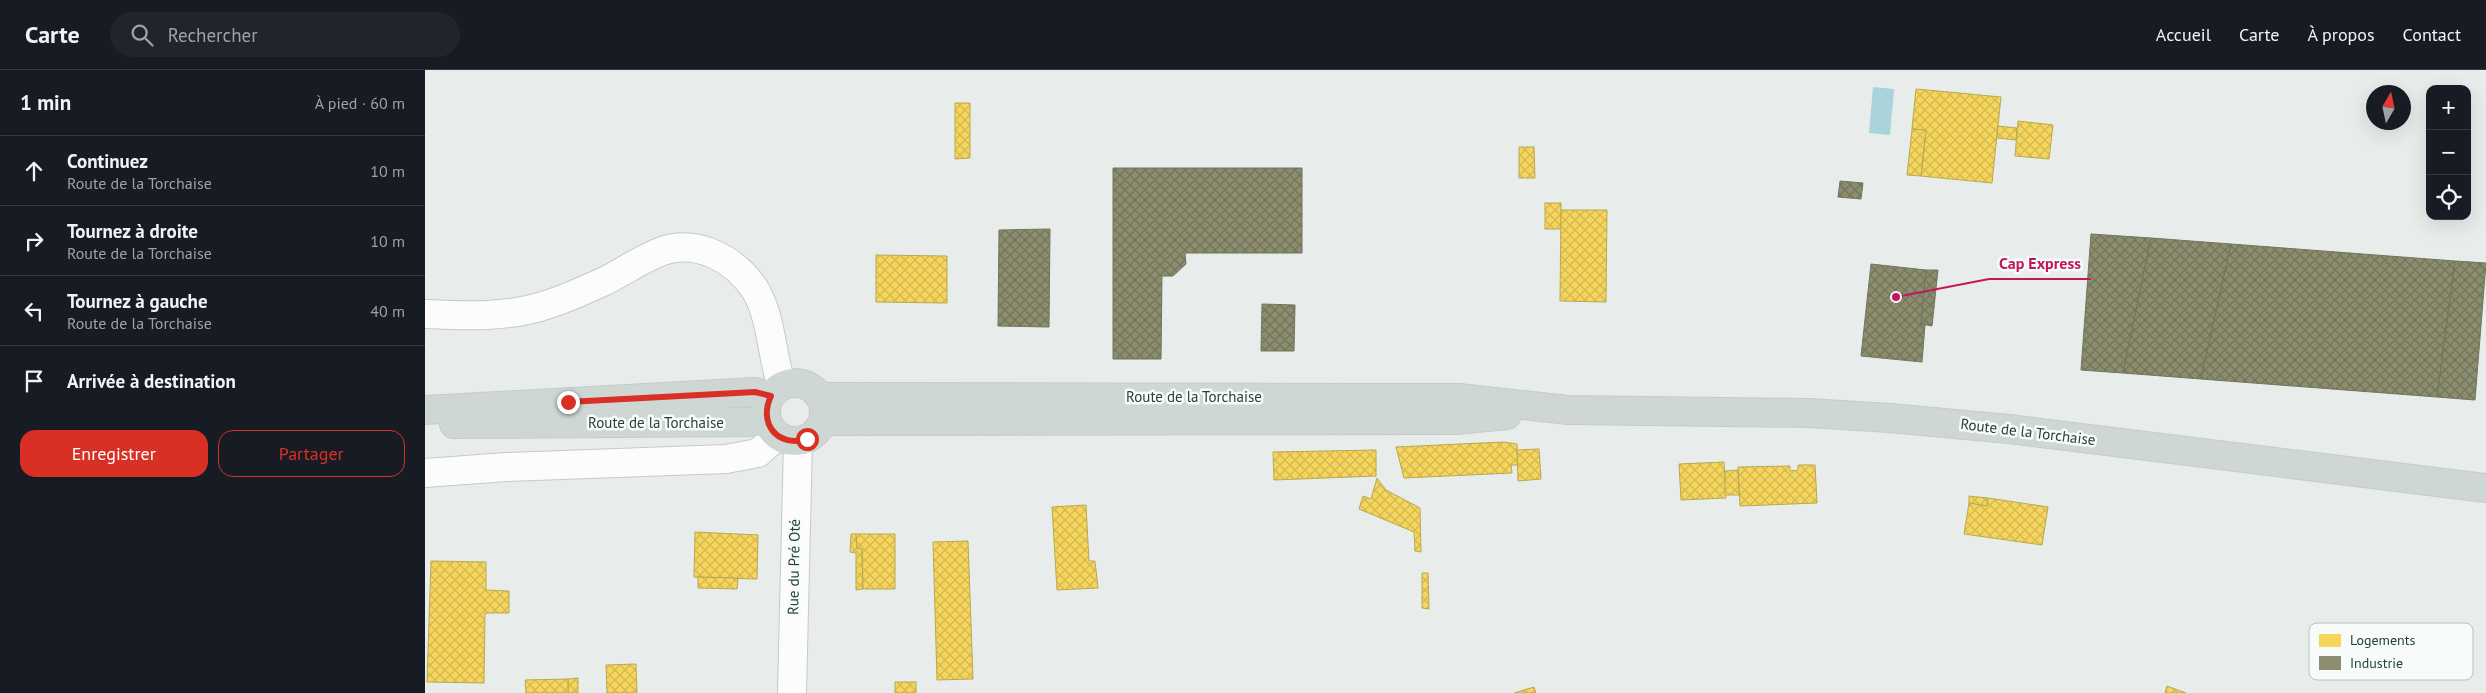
<!DOCTYPE html>
<html lang="fr">
<head>
<meta charset="utf-8">
<style>
  body { margin:0; font-family:"PT Sans",sans-serif; background:#20242c; color:#f1f3f6 }
  .controls { position:absolute; right:15px; top:15px; display:grid; overflow:hidden; border-radius:10px; box-shadow:0 5px 20px #0002 }
  .controls button { width:45px; height:45px; display:grid; place-items:center; padding:0; border:0; border-bottom:1px solid #363941; background:#171b24; color:#f1f3f6; font:25px sans-serif }
  .compass { position:absolute; left:1941px; top:15px; width:45px; height:45px; border-radius:50%; background:#171b24; box-shadow:0 5px 20px #0002; rotate:9deg }
  .stop { position:absolute; width:15px; height:15px; margin:-11px; border:4px solid #d93025; border-radius:50%; background:#fff }
  .stop.end { background:#d93025; border-color:#fff; box-shadow:0 1px 5px #0008 }
  .list { margin:0; padding:0; list-style:none }
  h2 { display:flex; justify-content:space-between; align-items:center; height:65px; margin:0; padding:0 20px; font-size:21px }
  h2 small { font-size:16px; font-weight:400; color:#9ea1a6 }
  .list li { display:grid; grid-template-columns:32px 1fr auto; gap:15px; align-items:center; box-sizing:border-box; height:70px; padding:0 20px; border-top:1px solid #363941 }
  .list b { display:block; font-size:19px; white-space:nowrap }
  .list p { margin:0; font-size:16px; white-space:nowrap; color:#9ea1a6 }
  .list em { font-size:16px; font-style:normal; color:#9ea1a6 }
  .actions { display:flex; gap:10px; padding:15px 20px }
  .actions a { flex:1; padding:11px 0; border:1px solid #d93025; border-radius:15px; text-align:center; font-size:18px; color:#d93025 }
  .actions .main { background:#d93025; color:#fff }
  .icon { flex:none; width:28px; height:28px; fill:none; stroke:currentColor; stroke-width:2; stroke-linecap:round; stroke-linejoin:round }
  .map { position:relative; flex:none; width:2061px; height:623px; overflow:hidden }
  header { display:flex; align-items:center; gap:30px; box-sizing:border-box; height:70px; padding:0 25px; background:#171b24; border-bottom:1px solid #363941 }
  header strong { font-size:24px }
  nav { display:flex; gap:28px; margin-inline-start:auto; font-size:18px }
  .search { width:350px; height:45px; background:#20242c; display:flex; align-items:center; gap:12px; box-sizing:border-box; padding:0 18px; border-radius:28px; color:#9ea1a6; font-size:19px }
  main { display:flex }
  aside { flex:1; background:#171b24 }
  .map>svg:first-child { display:block }
</style>
</head>
<body>
<header>
<strong>Carte</strong>
<div class="search"><svg class="icon" aria-label="search" viewBox="0 0 24 24"><circle cx="10" cy="10" r="6"/><path d="M15 15l6 6"/></svg>Rechercher</div>
<nav><a>Accueil</a><a>Carte</a><a>À propos</a><a>Contact</a></nav>
</header>
<main>
<aside>
<h2>1 min<small>À pied · 60 m</small></h2>
<ul class="list">
<li><svg class="icon" aria-label="ahead" viewBox="0 0 24 24"><path d="M12 20V5M6 11l6-6 6 6"/></svg><div><b>Continuez</b><p>Route de la Torchaise</p></div><em>10 m</em></li>
<li><svg class="icon" aria-label="right" viewBox="0 0 24 24"><path d="M7 20v-9h11M14 6l5 5-5 5"/></svg><div><b>Tournez à droite</b><p>Route de la Torchaise</p></div><em>10 m</em></li>
<li><svg class="icon" aria-label="left" viewBox="0 0 24 24"><path d="M17 20v-9H6M10 6l-5 5 5 5"/></svg><div><b>Tournez à gauche</b><p>Route de la Torchaise</p></div><em>40 m</em></li>
<li><svg class="icon" aria-label="arrive" viewBox="0 0 24 24"><path d="M6 21V4h12l-3 4 3 4H6"/></svg><div><b>Arrivée à destination</b></div></li>
</ul>
<div class="actions"><a class="main">Enregistrer</a><a>Partager</a></div>
</aside>
<div class="map">
<svg width="2061" height="623" viewBox="0 0 2061 623">
  <defs>
    <pattern id="homes-cross-hatch" width="8" height="8" patternUnits="userSpaceOnUse" patternTransform="scale(1.25)"><rect width="8" height="8" fill="#f6d55c"/><path d="M0 0l8 8M0 8l8-8" fill="none" stroke="#d3b851"/></pattern>
    <pattern id="industry-cross-hatch" width="8" height="8" patternUnits="userSpaceOnUse" patternTransform="scale(1.25)"><rect width="8" height="8" fill="#8c8c6e"/><path d="M0 0l8 8M0 8l8-8" fill="none" stroke="#72745b"/></pattern>
  </defs>
  <rect width="100%" height="100%" fill="#e8edeb"/>
  <polygon fill="#a9d4db" points="1448,17 1469,19 1465,65 1444,63"/>
  <g fill="url(#homes-cross-hatch)" stroke="#b7a952">
    <polygon points="1491,19 1576,27 1567,113 1496,106 1501,60 1487,59"/>
    <polygon points="530,33 545,33 545,88 530,89"/>
    <polygon points="1593,51 1628,55 1624,89 1590,86"/>
    <polygon points="1573,56 1592,58 1591,70 1572,68"/>
    <polygon points="1487,59 1501,60 1496,106 1482,105"/>
    <polygon points="1094,77 1109,77 1110,108 1094,108"/>
    <rect x="1120" y="133" width="16" height="26"/>
    <polygon points="1136,140 1182,140 1181,232 1135,231"/>
    <polygon points="451,185 522,186 522,233 451,232"/>
    <polygon points="1079,372 1092,374 1093,395 1086,395 1087,403 979,408 971,377"/>
    <polygon points="1114,379 1116,409 1093,411 1092,380"/>
    <polygon points="951,380 951,406 849,410 848,382"/>
    <polygon points="1299,392 1301,428 1256,430 1254,394"/>
    <polygon points="1373,395 1390,395 1392,433 1315,436 1313,397 1365,396 1365,401 1373,400"/>
    <polygon points="1313,400 1314,425 1300,425 1300,401"/>
    <polygon points="952,408 961,420 995,438 996,482 990,481 989,462 934,439 938,426 946,429"/>
    <polygon points="1544,426 1563,428 1562,436 1544,433"/>
    <polygon points="1563,428 1623,437 1617,475 1539,464 1544,433 1562,436"/>
    <polygon points="661,435 664,491 670,491 673,518 632,520 627,437"/>
    <polygon points="270,462 333,465 332,509 269,507"/>
    <polygon points="426,464 431,464 432,478 437,479 438,519 431,520 431,483 425,482"/>
    <polygon points="431,464 470,464 470,519 438,519 437,479 432,478"/>
    <polygon points="543,471 548,609 512,610 508,472"/>
    <polygon points="6,491 61,492 61,520 84,521 84,543 60,543 59,613 2,612"/>
    <polygon points="997,503 1003,503 1004,539 997,538"/>
    <polygon points="273,507 313,508 312,519 273,518"/>
    <polygon points="211,594 212,623 182,623 181,595"/>
    <polygon points="153,608 153,623 143,623 143,609"/>
    <polygon points="143,609 143,623 101,623 100,610"/>
    <rect x="470" y="612" width="21" height="11"/>
    <polygon points="1742,616 1761,623 1740,623"/>
    <polygon points="1109,617 1111,623 1089,623"/>
  </g>
  <g fill="url(#industry-cross-hatch)" stroke="#6d765e">
    <polygon points="688,98 877,98 877,183 760,183 761,194 748,206 737,206 736,289 688,289"/>
    <polygon points="1415,111 1438,113 1436,129 1413,127"/>
    <polygon points="625,159 624,257 573,256 574,160"/>
    <polygon points="1666,164 1726,168 1698,303 1656,300"/>
    <polygon points="1726,168 1806,174 1776,309 1698,303"/>
    <polygon points="1806,174 2030,191 2012,327 1776,309"/>
    <polygon points="2030,191 2061,193 2050,330 2012,327"/>
    <polygon points="1446,194 1501,200 1496,254 1500,255 1497,292 1436,286"/>
    <polygon points="1501,200 1513,200 1507,256 1496,254"/>
    <polygon points="837,234 870,235 869,281 836,281"/>
  </g>
  <g fill="none" stroke-linecap="round" stroke-linejoin="round">
    <g stroke="#c5cac8" stroke-width="30">
      <g id="minor">
        <path d="M0 244C41 246 84 248 124 234 143 228 162 219 180 211 199 201 217 189 237 181 273 169 309 189 329 218 347 246 346 285 357 316"/>
        <polyline points="0,403 81,397 301,389 333,383 352,366"/>
        <polyline points="367,623 373,372"/>
      </g>
    </g>
    <g stroke="#c3ccc9" stroke-width="30">
      <g id="major">
        <circle cx="370" cy="342" r="29"/>
        <polyline points="395,327 1034,328 1143,340 1384,343 1465,348 1584,359 2061,418"/>
        <polyline points="0,340 330,322 345,326"/>
        <polyline points="398,351 1031,350 1082,345"/>
        <polyline points="29,354 342,352"/>
      </g>
    </g>
    <use href="#minor" stroke="#fcfcfc" stroke-width="28"/>
    <use href="#major" stroke="#cfd7d5" stroke-width="28"/>
  </g>
  <g fill="none" stroke-linecap="round" stroke-linejoin="round">
    <path stroke="#d93025" stroke-width="6" d="M143 332 330 322 346 326C333 353 352 378 382 369"/>
  </g>
  <g text-anchor="middle" stroke-width="5" stroke-linejoin="round" paint-order="stroke">
    <g font-size="15" fill="#24423a" stroke="#f7fbf9">
      <text x="769" y="332">Route de la Torchaise</text>
      <text x="231" y="358">Route de la Torchaise</text>
      <text transform="translate(1603 362) rotate(7)" y="5">Route de la Torchaise</text>
      <text transform="translate(369 497) rotate(-89)" y="5">Rue du Pré Oté</text>
    </g>
  </g>
  <rect x="1884" y="553" width="164" height="57" rx="8" fill="#f7fbf9" stroke="#b8c4c0" stroke-width="1"/>
  <rect x="1894" y="564" width="22" height="13" fill="#f6d55c"/>
  <rect x="1894" y="586" width="22" height="14" fill="#8c8c6e"/>
  <g font-size="14" fill="#24423a">
    <text x="1925" y="575">Logements</text>
    <text x="1925" y="598">Industrie</text>
  </g>
  <path fill="none" stroke="#c2185b" stroke-width="2" d="M1471 227L1564 209H1666"/>
  <circle fill="#c2185b" stroke="#f7fbf9" stroke-width="2" cx="1471" cy="227" r="5"/>
  <g font-size="16" text-anchor="middle" font-weight="bold" fill="#c2185b" stroke="#f7fbf9" stroke-width="5" stroke-linejoin="round" paint-order="stroke">
    <text x="1615" y="199">Cap Express</text>
  </g>
</svg>
<div class="controls">
<button>+</button>
<button>−</button>
<button><svg class="icon" aria-label="locate" viewBox="0 0 24 24"><circle cx="12" cy="12" r="6"/><path d="M12 2v4M12 18v4M2 12h4M18 12h4"/></svg></button>
</div>
<svg class="compass" viewBox="-18 -18 36 36"><path d="M0-13l5 13h-10z" fill="#e53935"/><path d="M0 13l5-13h-10z" fill="#9ea1a6"/></svg>
<div class="stop" style="left:382px;top:369px"></div>
<div class="stop end" style="left:143px;top:332px"></div>
</div>
</main>
</body>
</html>
